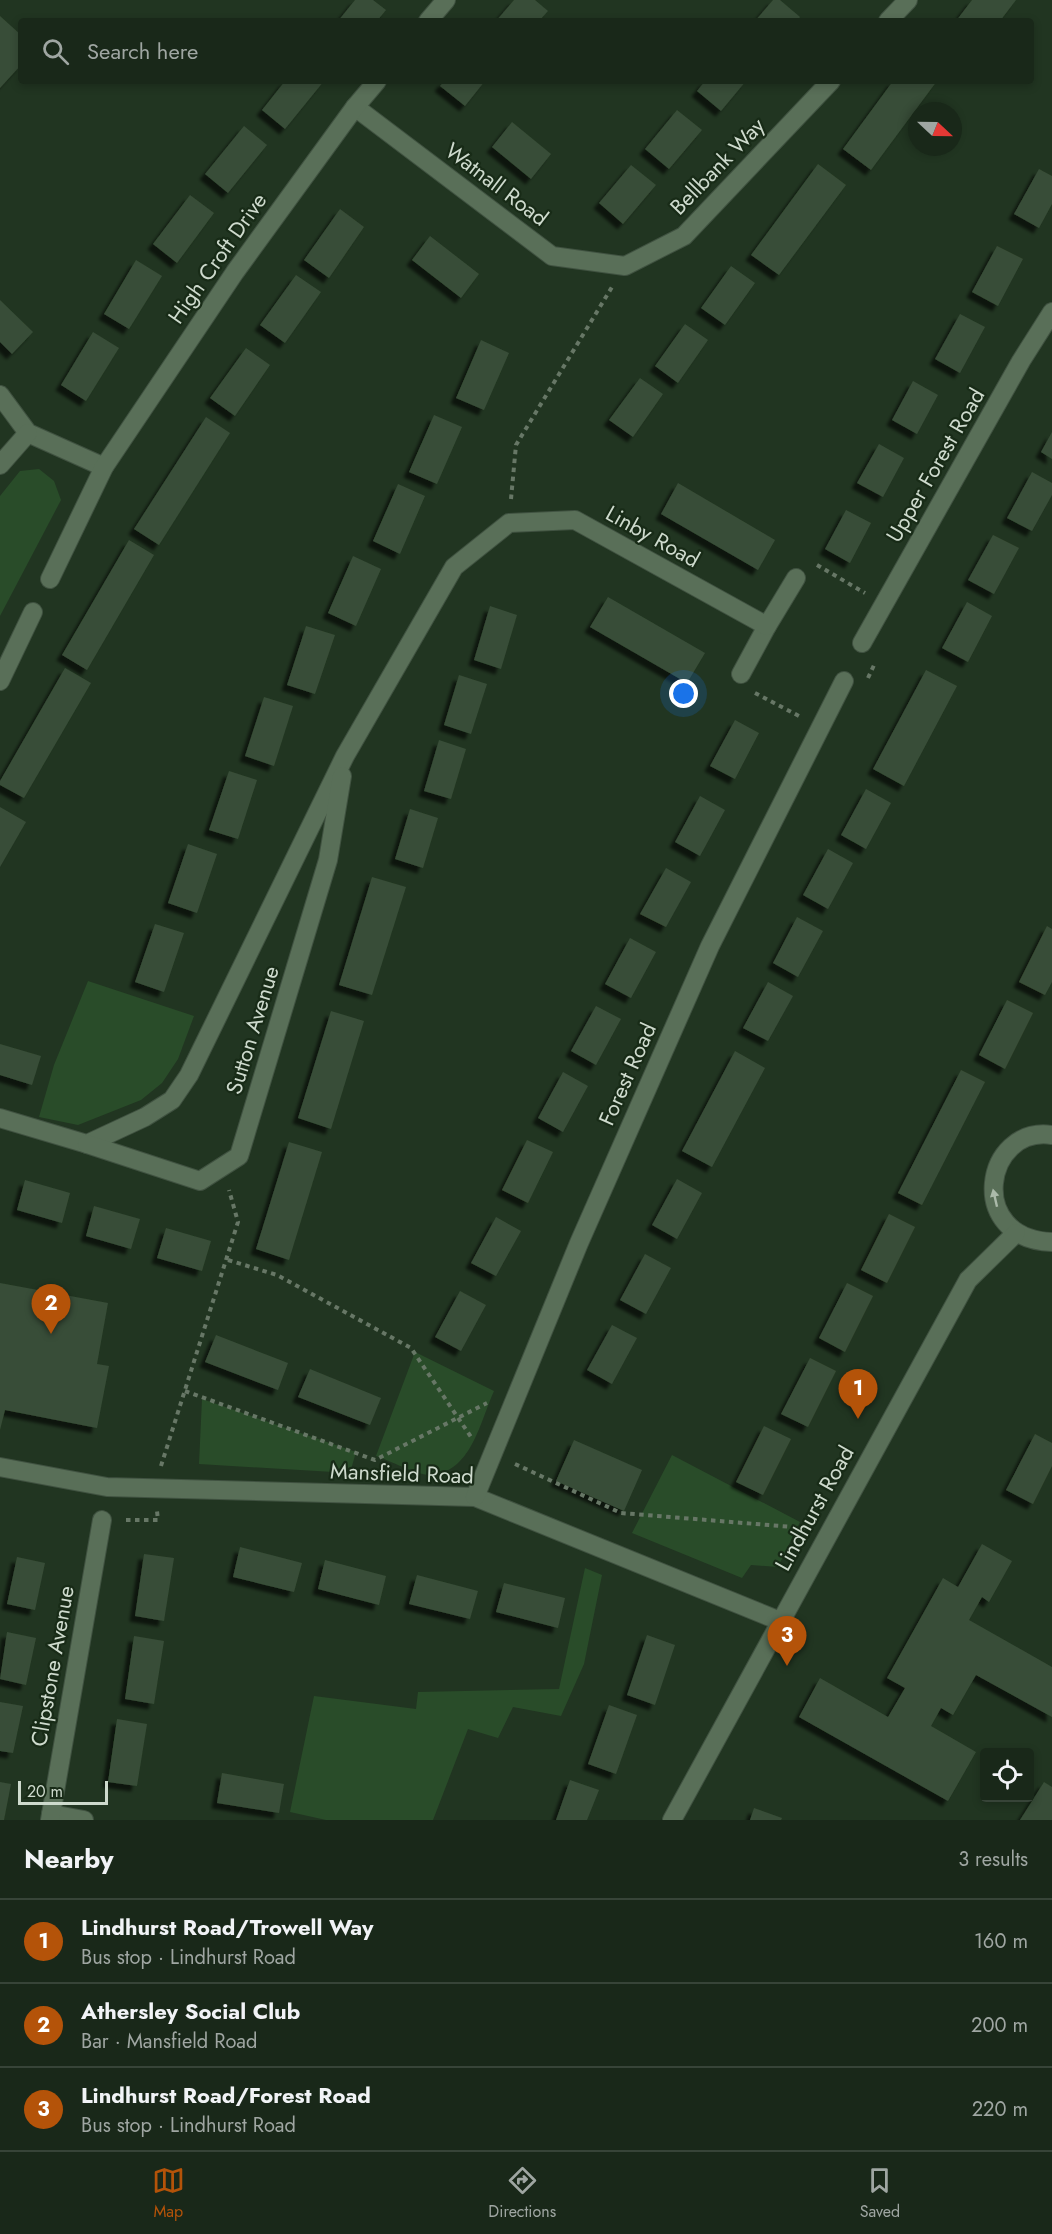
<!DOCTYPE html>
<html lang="en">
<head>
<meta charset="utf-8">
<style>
  body { margin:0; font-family:Jost,sans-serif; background:#263426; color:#f1f3f6 }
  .controls { position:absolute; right:18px; bottom:18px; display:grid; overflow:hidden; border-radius:6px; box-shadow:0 3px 9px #0003 }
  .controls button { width:54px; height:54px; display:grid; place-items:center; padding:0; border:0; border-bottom:2px solid #374438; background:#192819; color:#f1f3f6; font:30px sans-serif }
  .compass { position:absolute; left:908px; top:102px; width:54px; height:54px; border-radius:50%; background:#192819; box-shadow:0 3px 9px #0003; rotate:112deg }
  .scale { position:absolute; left:18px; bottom:15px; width:90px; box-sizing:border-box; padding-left:6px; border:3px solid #cedacd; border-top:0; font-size:16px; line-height:21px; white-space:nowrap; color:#cedacd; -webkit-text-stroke:4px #182b17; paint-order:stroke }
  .you { position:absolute; left:684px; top:694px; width:21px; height:21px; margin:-15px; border:4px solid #fff; border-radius:50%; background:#1a73e8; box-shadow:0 0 0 9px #1a73e833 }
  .badge { display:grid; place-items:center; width:39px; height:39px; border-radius:50%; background:#b45309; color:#fff; font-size:20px; font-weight:700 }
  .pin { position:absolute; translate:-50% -50px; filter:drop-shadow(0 2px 3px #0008) }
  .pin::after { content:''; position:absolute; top:32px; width:21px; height:18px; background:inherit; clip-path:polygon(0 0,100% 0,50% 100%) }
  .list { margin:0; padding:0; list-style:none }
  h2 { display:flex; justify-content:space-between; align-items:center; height:78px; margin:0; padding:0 24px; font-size:26px }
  h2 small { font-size:20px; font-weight:400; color:#9fa6a2 }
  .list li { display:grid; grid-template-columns:39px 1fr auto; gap:18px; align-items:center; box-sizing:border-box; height:84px; padding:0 24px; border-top:2px solid #374438 }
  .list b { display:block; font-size:22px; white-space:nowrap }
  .list p { margin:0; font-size:20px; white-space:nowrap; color:#9fa6a2 }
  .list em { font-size:20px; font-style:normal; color:#9fa6a2 }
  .icon { flex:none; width:33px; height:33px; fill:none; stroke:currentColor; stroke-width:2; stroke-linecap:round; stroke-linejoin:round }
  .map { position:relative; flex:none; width:1052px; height:1820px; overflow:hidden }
  .search { position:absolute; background:#192819; box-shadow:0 3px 9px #0003; left:18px; right:18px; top:18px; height:66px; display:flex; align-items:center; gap:15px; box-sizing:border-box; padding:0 21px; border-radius:6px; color:#9fa6a2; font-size:22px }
  .sheet { height:330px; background:#192819 }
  nav { display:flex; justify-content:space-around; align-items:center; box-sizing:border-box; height:84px; border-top:2px solid #374438; background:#192819; font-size:16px; color:#9fa6a2 }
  nav a { display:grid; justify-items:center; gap:3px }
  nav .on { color:#b45309 }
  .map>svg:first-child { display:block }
</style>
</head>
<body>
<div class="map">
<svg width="1052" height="1820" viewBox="0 0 1052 1820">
  <defs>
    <filter id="shadow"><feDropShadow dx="-5.5" dy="5.5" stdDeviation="1.5" flood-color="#0009"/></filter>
  </defs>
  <rect width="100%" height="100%" fill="#213521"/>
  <g fill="#294c29">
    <polygon points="39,469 54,481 61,500 0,616 0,496 20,471"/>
    <polygon points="88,981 194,1016 178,1059 162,1083 141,1100 78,1125 39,1117 54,1065"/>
    <path d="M415 1352 494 1391C480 1422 471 1474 429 1475 417 1475 389 1460 376 1456Z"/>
    <polygon points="202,1399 356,1452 350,1473 199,1464"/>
    <polygon points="672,1455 800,1522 778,1567 751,1565 742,1578 632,1533"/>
    <polygon points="585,1568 602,1575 584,1664 561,1716 513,1707 498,1738 468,1729 433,1820 326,1820 290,1812 314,1696 416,1709 418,1692 559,1689"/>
  </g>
  <g fill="#384d37" filter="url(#shadow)">
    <polygon points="355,0 373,0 386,10 377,21 338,21"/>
    <polygon points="514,0 535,0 548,11 539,21 496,21"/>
    <polygon points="773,0 780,0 800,17 797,21 755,21"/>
    <polygon points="972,0 1016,0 1000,21 956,21"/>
    <polygon points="0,16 21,35 21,65 0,88"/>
    <polygon points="285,81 324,81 285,129 262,110"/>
    <polygon points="444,81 485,81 465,106 440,86"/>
    <polygon points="705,81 746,81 721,111 697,91"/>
    <polygon points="893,81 937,81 871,170 843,149"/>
    <polygon points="677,110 702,130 669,169 645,149"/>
    <polygon points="512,122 551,154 531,179 492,147"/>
    <polygon points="244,126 267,145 228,193 205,174"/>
    <polygon points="818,164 846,185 779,275 751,255"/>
    <polygon points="631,165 656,185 623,224 599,203"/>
    <polygon points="1039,169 1052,176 1052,204 1039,228 1014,214"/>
    <polygon points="190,195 214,213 177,263 153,244"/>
    <polygon points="340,209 364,227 329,278 304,260"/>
    <polygon points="430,236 479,274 461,298 412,260"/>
    <polygon points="997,246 1023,259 998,306 972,292"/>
    <polygon points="136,260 162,276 129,329 104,314"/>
    <polygon points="731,266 755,283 725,325 701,308"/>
    <polygon points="296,275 321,292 285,343 260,325"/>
    <polygon points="0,300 33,332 12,354 0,342"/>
    <polygon points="960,314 985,327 960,373 935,359"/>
    <polygon points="685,324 708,340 678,383 655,366"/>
    <polygon points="93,332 119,348 86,401 61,385"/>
    <polygon points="481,340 509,353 484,410 456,398"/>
    <polygon points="246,348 270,365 235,416 210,398"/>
    <polygon points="640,378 663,394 633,437 609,420"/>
    <polygon points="913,381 938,395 917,434 892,420"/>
    <polygon points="434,415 462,427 437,484 409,472"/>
    <polygon points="206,417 230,433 159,545 134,529"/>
    <polygon points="1052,432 1052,459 1041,452"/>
    <polygon points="879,444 904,458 883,497 857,483"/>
    <polygon points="1032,472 1052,483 1052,495 1032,531 1007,518"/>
    <polygon points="678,483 775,540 758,570 661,514"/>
    <polygon points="398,484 425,496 400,554 373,541"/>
    <polygon points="846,510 871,523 850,563 825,549"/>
    <polygon points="993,535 1019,548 994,594 968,580"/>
    <polygon points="129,540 154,555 87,670 62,655"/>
    <polygon points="353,556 381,569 356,626 328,613"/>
    <polygon points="608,597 705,653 687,683 590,627"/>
    <polygon points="967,602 992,616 968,662 942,648"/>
    <polygon points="490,606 517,615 501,669 474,660"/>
    <polygon points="306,626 335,635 315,694 287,685"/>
    <polygon points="65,668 91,683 24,798 0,785 0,781"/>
    <polygon points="926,670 957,686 904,786 873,769"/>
    <polygon points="459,675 487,684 471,734 444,725"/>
    <polygon points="264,697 293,706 274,766 245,756"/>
    <polygon points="735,720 759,733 735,779 710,766"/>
    <polygon points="439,740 466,749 451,799 424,791"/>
    <polygon points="229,771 257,780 238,839 209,830"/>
    <polygon points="866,789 891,803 866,849 841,835"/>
    <polygon points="700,796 725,810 700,856 675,842"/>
    <polygon points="0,807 26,822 0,867"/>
    <polygon points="410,809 438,818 423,868 395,859"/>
    <polygon points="188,844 217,854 197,913 168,903"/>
    <polygon points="828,849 853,863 828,909 803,895"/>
    <polygon points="666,868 691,882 666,927 640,914"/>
    <polygon points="372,877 406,887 372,995 339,985"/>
    <polygon points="797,917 823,931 798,977 773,963"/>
    <polygon points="155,924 184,933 164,992 135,982"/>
    <polygon points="1047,926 1052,929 1052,982 1045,995 1019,982"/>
    <polygon points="630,938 656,952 631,998 605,984"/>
    <polygon points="768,982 793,996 768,1041 743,1028"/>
    <polygon points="1007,1000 1033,1013 1005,1069 979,1055"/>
    <polygon points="596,1006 621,1019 596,1065 571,1051"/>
    <polygon points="331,1011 364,1021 331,1129 298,1118"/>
    <polygon points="0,1044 41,1056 32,1085 0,1075"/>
    <polygon points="735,1051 765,1068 712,1167 682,1151"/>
    <polygon points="961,1070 985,1082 922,1205 898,1193"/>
    <polygon points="563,1072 588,1086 563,1132 538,1118"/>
    <polygon points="527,1140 553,1152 528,1203 502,1190"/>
    <polygon points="289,1142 322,1152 289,1260 256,1249"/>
    <polygon points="677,1179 702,1193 677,1239 652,1225"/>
    <polygon points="25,1180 70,1193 62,1223 17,1210"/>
    <polygon points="94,1206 140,1219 131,1249 86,1236"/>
    <polygon points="889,1214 915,1227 887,1283 861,1270"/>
    <polygon points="496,1217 521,1231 496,1276 471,1263"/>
    <polygon points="166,1228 211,1241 202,1271 157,1258"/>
    <polygon points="645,1254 671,1268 646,1314 620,1300"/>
    <polygon points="0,1283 108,1303 97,1364 109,1366 97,1428 5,1410 0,1430"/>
    <polygon points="847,1283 873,1296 845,1352 819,1338"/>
    <polygon points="460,1291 486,1305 461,1351 435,1337"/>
    <polygon points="612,1325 637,1338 612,1384 587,1370"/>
    <polygon points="216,1335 288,1363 278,1390 205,1362"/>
    <polygon points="810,1358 836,1371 808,1427 781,1414"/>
    <polygon points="310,1369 381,1398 370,1425 298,1397"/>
    <polygon points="764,1426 791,1439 763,1495 736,1482"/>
    <polygon points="1035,1434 1052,1443 1052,1466 1033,1504 1006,1490"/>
    <polygon points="574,1440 642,1470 624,1511 556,1481"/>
    <polygon points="982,1544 1012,1561 989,1602 982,1597 969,1620 1052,1667 1052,1717 976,1675 953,1715 941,1708 931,1726 976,1752 948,1801 799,1717 820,1678 888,1717 905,1688 887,1678 943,1578 958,1587"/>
    <polygon points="240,1547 302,1563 294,1592 233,1577"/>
    <polygon points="144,1554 174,1558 164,1621 135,1616"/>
    <polygon points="17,1557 45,1563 35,1610 7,1604"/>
    <polygon points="325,1560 386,1576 379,1605 318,1589"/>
    <polygon points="417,1575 478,1591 470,1619 409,1604"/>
    <polygon points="504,1583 565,1598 558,1628 496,1612"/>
    <polygon points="7,1632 36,1638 26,1685 0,1679"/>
    <polygon points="647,1635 675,1645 655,1705 627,1695"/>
    <polygon points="134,1636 164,1641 154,1704 125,1699"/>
    <polygon points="0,1702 23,1706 13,1753 0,1751"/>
    <polygon points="609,1705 637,1715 616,1774 588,1764"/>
    <polygon points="117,1719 147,1724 137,1786 108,1782"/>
    <polygon points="222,1773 284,1784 279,1813 217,1803"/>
    <polygon points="570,1780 599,1790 587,1820 556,1820"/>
    <polygon points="0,1782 11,1784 4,1820 0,1820"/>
    <polygon points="1044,1782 1052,1787 1052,1820 1020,1820"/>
    <polygon points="754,1808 782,1818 781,1820 750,1820"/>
  </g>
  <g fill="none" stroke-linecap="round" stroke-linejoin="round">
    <g stroke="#405241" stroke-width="20">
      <g id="street">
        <polyline points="428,21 446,0"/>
        <polyline points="888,21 908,0"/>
        <polyline points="355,107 552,256 625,266 684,236 831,81"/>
        <polyline points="0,395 28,433 104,467"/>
        <polyline points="0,465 28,433"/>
        <polyline points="50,579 104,467 235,272 355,107 377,81"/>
        <polyline points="862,643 1021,361 1052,312"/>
        <polyline points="741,674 767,626"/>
        <polyline points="0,681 33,612"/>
        <polyline points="0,1118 87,1144 145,1117 172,1100 189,1075 345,756 454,567 509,523 575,520 767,626 796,578"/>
        <path d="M1052 1135C984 1125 965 1239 1052 1242"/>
        <polyline points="87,1144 200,1181 239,1156 328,860 342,776"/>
        <polyline points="0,1467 107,1487 475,1497 780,1621"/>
        <polyline points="475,1497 579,1243 710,946 844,681"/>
        <polyline points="51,1814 84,1820"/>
        <polyline points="50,1820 102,1520"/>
        <polyline points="672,1820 968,1280 1016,1233"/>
      </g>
    </g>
    <g stroke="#677766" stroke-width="4" stroke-dasharray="4.5 4.5" stroke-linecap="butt">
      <polyline points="511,499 516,445 612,287"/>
      <polyline points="817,565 865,593"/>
      <polyline points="868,678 875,663"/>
      <polyline points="755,693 799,716"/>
      <polyline points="228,1260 277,1275 411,1348 473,1440"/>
      <polyline points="185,1391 375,1460 487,1403"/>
      <polyline points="515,1464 621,1513 805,1528"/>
      <polyline points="161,1466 238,1222 229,1190"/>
      <polyline points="126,1520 158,1520 157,1511"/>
    </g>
    <use href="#street" stroke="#596f58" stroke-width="18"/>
  </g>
  <defs><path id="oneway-solid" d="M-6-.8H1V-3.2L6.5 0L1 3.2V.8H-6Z" transform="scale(1.5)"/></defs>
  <use fill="#abbaaa" href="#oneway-solid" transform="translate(995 1198) rotate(-103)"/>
  <g text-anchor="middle" stroke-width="4.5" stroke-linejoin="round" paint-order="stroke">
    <g font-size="22" fill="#cedacd" stroke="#182b17">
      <text transform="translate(717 166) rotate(-46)" y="8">Bellbank Way</text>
      <text transform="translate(497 184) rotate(37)" y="8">Watnall Road</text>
      <text transform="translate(217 258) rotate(-55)" y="8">High Croft Drive</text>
      <text transform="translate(935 465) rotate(-60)" y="8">Upper Forest Road</text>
      <text transform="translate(653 536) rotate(29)" y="8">Linby Road</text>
      <text transform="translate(252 1030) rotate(-73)" y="8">Sutton Avenue</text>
      <text transform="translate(627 1074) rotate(-66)" y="8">Forest Road</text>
      <text transform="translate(402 1473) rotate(2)" y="8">Mansfield Road</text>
      <text transform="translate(814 1508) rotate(-61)" y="8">Lindhurst Road</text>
      <text transform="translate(52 1666) rotate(-80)" y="8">Clipstone Avenue</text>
    </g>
  </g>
</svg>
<div class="controls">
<button><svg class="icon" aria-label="locate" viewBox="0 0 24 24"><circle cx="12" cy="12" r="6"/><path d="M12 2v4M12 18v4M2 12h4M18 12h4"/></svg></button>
</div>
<svg class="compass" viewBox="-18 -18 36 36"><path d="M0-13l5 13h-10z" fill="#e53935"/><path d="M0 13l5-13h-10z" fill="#9fa6a2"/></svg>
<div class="scale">20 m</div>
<div class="you"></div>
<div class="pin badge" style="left:858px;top:1419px">1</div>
<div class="pin badge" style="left:51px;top:1334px">2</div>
<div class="pin badge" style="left:787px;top:1666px">3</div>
<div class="search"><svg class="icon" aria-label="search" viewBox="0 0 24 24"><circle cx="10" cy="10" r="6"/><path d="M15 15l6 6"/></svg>Search here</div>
</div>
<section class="sheet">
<h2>Nearby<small>3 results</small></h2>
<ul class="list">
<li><span class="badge">1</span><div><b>Lindhurst Road/Trowell Way</b><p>Bus stop · Lindhurst Road</p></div><em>160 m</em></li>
<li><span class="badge">2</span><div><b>Athersley Social Club</b><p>Bar · Mansfield Road</p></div><em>200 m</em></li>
<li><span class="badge">3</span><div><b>Lindhurst Road/Forest Road</b><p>Bus stop · Lindhurst Road</p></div><em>220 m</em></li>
</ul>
</section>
<nav>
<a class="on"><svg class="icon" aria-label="map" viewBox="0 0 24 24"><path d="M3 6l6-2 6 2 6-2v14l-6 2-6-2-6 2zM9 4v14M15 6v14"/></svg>Map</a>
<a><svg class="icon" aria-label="directions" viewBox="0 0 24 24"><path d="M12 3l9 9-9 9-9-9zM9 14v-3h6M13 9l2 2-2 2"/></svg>Directions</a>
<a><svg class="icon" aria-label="saved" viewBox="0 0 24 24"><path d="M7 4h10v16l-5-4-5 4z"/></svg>Saved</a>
</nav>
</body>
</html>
